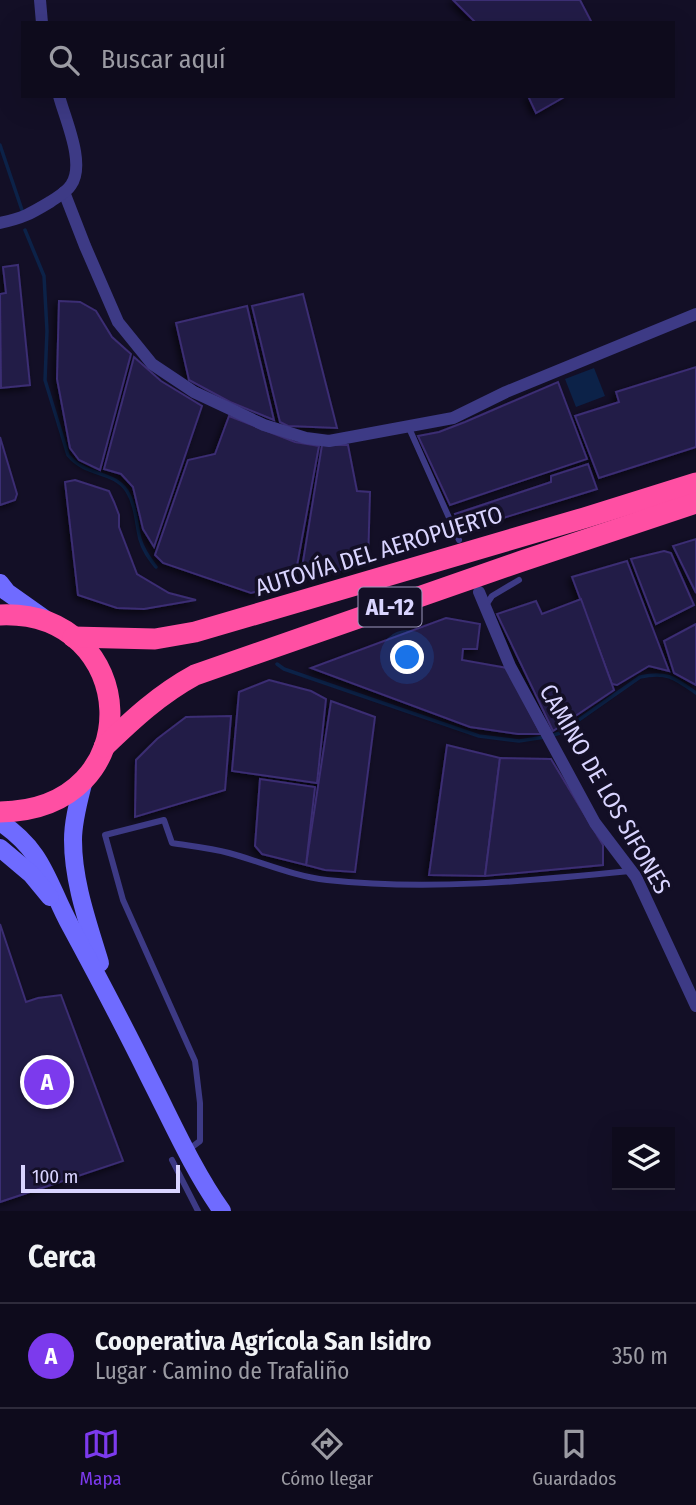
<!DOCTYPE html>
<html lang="es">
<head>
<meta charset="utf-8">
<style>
  body { margin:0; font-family:"Fira Sans Condensed",sans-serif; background:#1c1929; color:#f1f3f6 }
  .controls { position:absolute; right:21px; bottom:21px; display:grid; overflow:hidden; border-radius:0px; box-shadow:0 7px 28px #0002 }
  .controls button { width:63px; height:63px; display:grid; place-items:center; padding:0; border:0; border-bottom:2px solid #2e2b3b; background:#0e0b1c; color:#f1f3f6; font:35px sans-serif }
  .scale { position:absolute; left:21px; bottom:18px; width:159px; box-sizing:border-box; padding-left:7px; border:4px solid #d9d4ff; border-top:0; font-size:19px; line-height:24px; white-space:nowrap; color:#d9d4ff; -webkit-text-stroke:5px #130f26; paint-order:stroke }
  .you { position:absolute; left:408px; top:658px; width:24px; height:24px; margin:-18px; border:5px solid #fff; border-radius:50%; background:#1a73e8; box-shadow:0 0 0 10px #1a73e833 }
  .badge { display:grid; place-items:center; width:46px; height:46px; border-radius:50%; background:#7c3aed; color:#fff; font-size:23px; font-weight:700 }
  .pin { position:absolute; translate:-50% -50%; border:4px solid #fff; box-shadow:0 2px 7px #0006 }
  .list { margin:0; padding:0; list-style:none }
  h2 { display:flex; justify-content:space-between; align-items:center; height:91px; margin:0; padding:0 28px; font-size:30px }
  h2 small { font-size:23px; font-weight:400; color:#9b9ba3 }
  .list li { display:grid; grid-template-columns:46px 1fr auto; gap:21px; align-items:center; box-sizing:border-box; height:105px; padding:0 28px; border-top:2px solid #2e2b3b }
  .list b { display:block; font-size:26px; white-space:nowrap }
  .list p { margin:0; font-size:23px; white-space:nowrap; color:#9b9ba3 }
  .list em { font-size:23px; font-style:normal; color:#9b9ba3 }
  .icon { flex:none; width:38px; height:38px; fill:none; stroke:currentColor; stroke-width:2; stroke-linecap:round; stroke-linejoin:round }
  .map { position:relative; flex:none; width:696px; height:1211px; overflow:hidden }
  .search { position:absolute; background:#0e0b1c; box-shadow:0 7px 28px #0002; left:21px; right:21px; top:21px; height:77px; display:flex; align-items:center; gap:18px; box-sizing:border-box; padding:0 24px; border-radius:0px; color:#9b9ba3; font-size:26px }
  .sheet { height:196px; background:#0e0b1c }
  nav { display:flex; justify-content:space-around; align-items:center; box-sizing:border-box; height:98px; border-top:2px solid #2e2b3b; background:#0e0b1c; font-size:19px; color:#9b9ba3 }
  nav a { display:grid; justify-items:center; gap:4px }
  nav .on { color:#7c3aed }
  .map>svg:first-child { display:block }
</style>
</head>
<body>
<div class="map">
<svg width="696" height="1211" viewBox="0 0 696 1211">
  <defs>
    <filter id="shadow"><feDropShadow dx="-3" dy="3" stdDeviation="3.5" flood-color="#0009"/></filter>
  </defs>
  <rect width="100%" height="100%" fill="#130f26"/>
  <polygon fill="#0c2248" points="594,368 605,396 576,407 565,379"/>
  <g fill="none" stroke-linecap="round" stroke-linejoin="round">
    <g stroke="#0c2248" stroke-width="3.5">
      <polyline points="0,145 22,210"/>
      <path d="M25 230 44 276 47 331 45 380 68 455C86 477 113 470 127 491 136 505 136 523 140 539 143 550 149 558 156 567"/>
      <polyline points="277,664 284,669 479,736 519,741 545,737"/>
      <path d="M553 735 560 733 640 677C667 671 675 678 696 693"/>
    </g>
  </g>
  <g fill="#241b47" stroke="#3b2d73" stroke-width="2" filter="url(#shadow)">
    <polygon points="453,0 580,0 592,23 476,23"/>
    <polygon points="528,96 566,96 536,113"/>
    <polygon points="18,265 30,385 1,388 0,294 6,293 3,267"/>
    <polygon points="303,294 337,428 288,426 280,422 252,306"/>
    <polygon points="59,301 80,302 96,311 112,337 131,354 100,470 79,460 70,448 57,379"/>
    <polygon points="247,306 274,420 230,402 189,380 176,323"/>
    <polygon points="134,357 161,381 202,406 154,547 143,529 133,487 121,474 104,469"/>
    <polygon points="696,367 696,447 599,478 575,416 619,402 616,392"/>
    <polygon points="558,382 587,459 450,505 418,436 439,432 465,422"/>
    <polygon points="229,416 295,442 319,446 294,582 251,593 163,563 155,555 188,460 215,454"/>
    <polygon points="0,437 17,494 15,500 0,505"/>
    <polygon points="322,445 348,445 357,491 370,492 368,563 300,580"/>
    <polygon points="588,464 597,489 461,531 455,514 551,482 551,476"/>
    <polygon points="75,480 109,491 114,502 119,515 119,527 137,574 169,593 196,600 144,609 117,608 78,595 65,482"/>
    <polygon points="696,539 696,593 673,546"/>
    <polygon points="664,551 671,553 694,605 656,624 631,559"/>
    <polygon points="627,561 669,671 649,666 617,685 612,684 572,577"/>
    <polygon points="581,599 614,690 553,731 497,614 536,601 542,614"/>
    <polygon points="446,618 480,624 477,649 463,649 462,660 507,668 541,734 518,734 470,727 311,668"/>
    <polygon points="696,624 696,685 674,673 664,641"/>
    <polygon points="269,680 311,691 326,699 317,783 232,771 239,692"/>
    <polygon points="331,701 375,717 355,872 325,870 306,865"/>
    <polygon points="231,716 225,790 135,817 136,760 157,739 186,717"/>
    <polygon points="447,745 500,758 485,876 429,875"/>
    <polygon points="500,758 551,759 603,845 603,865 485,876"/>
    <polygon points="260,779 315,787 306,865 262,854 255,846"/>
    <polygon points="0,924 26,1002 38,998 61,995 123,1161 0,1202"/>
  </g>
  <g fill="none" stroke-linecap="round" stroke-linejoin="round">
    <g stroke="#3d3a85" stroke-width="6">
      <polyline points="409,428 459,540"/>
      <polyline points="486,605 492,596 519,580"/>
      <path d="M188 1150 200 1141V1103L195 1061 123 900 105 835 164 820 172 843C191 846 211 848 229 853 262 862 293 876 327 880 428 891 529 881 630 871"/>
      <polyline points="172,1160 198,1211"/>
    </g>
    <g stroke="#3d3a85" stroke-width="12">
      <polyline points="40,0 42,23"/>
      <polyline points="64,192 85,246 118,322 152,364 194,392 264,425 306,438 329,441 453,418 506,392 696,314"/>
      <path d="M0 223C23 218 30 214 50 202 57 197 66 193 71 185 86 164 65 119 59 96"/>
      <polyline points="479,592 510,666 595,823 636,877 696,1006"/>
    </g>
    <g stroke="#6f6bff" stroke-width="18">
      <polyline points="0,583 7,592 48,621"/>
      <path d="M84 780C79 800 73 820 73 840 73 882 88 923 100 963"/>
      <path d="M0 822C45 852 47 883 71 927 98 977 125 1028 150 1079 173 1124 193 1170 222 1211"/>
      <polyline points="0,848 31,874 50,897"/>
    </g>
    <g stroke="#ff4fa3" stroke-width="21">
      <path d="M0 615C140 609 153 810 0 812"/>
      <polyline points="73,637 155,639 195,632 584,518 696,483"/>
      <path d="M104 747C133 719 160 694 195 675L522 561 696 503"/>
    </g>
  </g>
  <g text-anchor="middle" stroke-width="7" stroke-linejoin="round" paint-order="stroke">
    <rect fill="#130f26" stroke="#9e99be" stroke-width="2" x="358.5" y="587.5" width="63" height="39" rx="5"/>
    <g font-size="23" font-weight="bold" fill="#d9d4ff">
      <text x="390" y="615">AL-12</text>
    </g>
    <g font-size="24" fill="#d9d4ff" stroke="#130f26">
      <text transform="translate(379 551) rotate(-17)" y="8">AUTOVÍA DEL AEROPUERTO</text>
      <text transform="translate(605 789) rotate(60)" y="8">CAMINO DE LOS SIFONES</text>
    </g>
  </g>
</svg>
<div class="controls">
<button><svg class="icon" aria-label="layers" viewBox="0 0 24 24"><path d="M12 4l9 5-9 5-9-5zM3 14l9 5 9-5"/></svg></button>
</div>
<div class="scale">100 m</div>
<div class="you"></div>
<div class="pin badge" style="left:47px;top:1082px">A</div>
<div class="search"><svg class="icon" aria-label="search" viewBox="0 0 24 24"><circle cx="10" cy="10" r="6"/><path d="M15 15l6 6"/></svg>Buscar aquí</div>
</div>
<section class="sheet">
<h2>Cerca<small></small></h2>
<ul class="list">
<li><span class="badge">A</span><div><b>Cooperativa Agrícola San Isidro</b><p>Lugar · Camino de Trafaliño</p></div><em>350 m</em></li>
</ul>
</section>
<nav>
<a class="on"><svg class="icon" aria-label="map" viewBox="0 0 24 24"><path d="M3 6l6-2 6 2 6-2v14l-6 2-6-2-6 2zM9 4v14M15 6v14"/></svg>Mapa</a>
<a><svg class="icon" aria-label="directions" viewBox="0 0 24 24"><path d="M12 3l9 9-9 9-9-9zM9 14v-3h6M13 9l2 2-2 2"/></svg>Cómo llegar</a>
<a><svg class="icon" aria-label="saved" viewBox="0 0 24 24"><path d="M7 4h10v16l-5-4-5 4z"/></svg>Guardados</a>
</nav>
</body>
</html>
